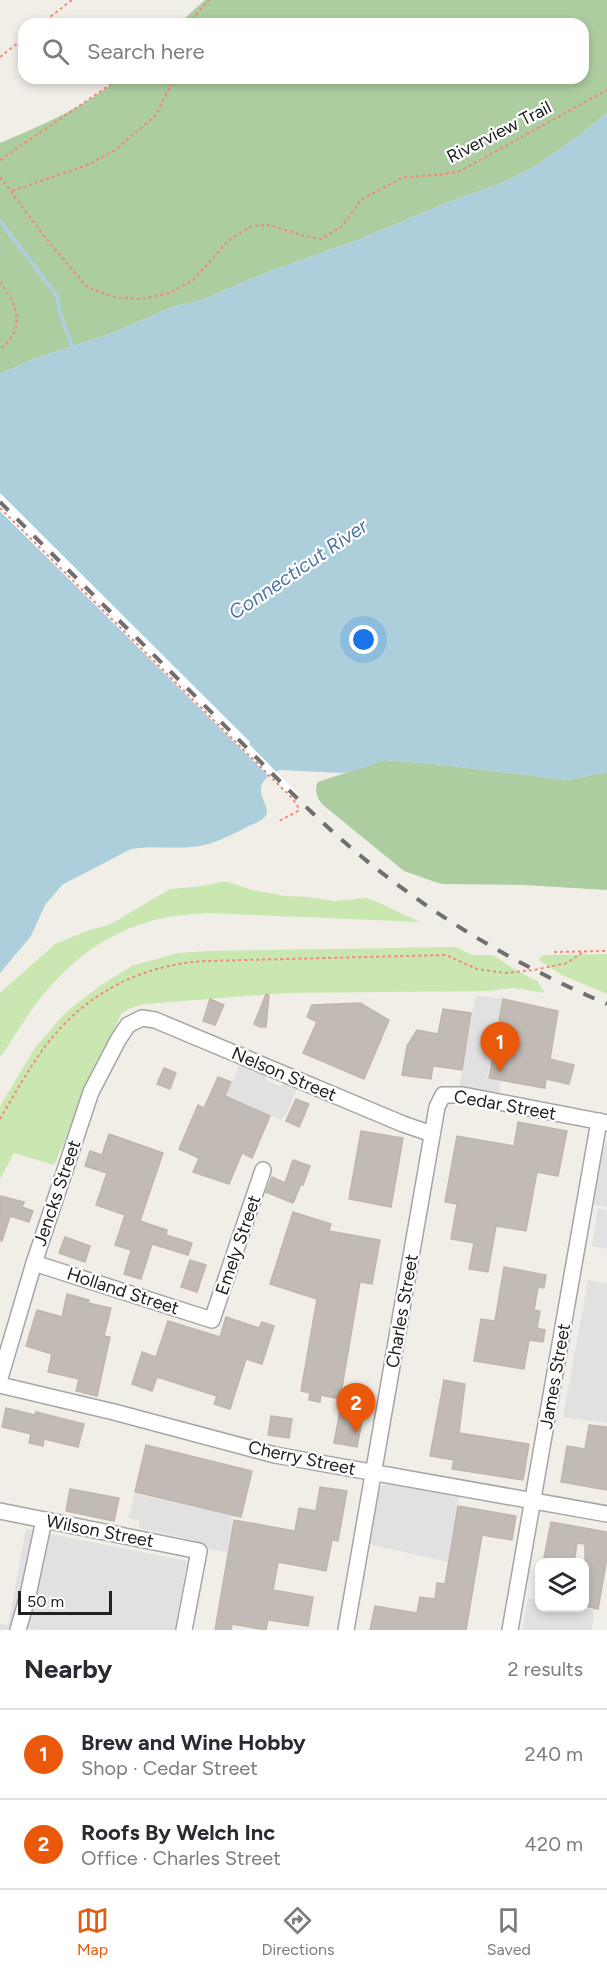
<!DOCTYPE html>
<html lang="en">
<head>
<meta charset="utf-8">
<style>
  body { margin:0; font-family:Figtree,sans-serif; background:#f7f7f7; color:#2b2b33 }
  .controls { position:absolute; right:18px; bottom:18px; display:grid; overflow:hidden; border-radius:12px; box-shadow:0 3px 9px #0003 }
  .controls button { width:54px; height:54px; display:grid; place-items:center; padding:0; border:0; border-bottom:2px solid #e1e1e2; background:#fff; color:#2b2b33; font:30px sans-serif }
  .scale { position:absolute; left:18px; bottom:15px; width:94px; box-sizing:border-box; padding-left:6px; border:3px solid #212121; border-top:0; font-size:16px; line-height:21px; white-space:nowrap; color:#212121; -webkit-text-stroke:4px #fff; paint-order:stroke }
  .you { position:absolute; left:364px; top:640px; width:21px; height:21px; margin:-15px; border:4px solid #fff; border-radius:50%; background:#1a73e8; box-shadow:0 0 0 9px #1a73e833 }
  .badge { display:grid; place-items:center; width:39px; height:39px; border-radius:50%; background:#ea580c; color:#fff; font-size:20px; font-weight:700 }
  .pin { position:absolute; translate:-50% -50px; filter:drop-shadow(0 2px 3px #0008) }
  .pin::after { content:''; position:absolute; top:32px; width:21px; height:18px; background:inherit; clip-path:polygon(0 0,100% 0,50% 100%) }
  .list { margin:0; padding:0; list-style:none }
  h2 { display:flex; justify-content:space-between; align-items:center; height:78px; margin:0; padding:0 24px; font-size:26px }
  h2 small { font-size:20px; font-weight:400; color:#7c7c81 }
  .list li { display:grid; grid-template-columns:39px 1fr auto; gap:18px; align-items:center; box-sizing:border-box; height:90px; padding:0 24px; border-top:2px solid #e1e1e2 }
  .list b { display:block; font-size:22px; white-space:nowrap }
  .list p { margin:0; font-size:20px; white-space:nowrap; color:#7c7c81 }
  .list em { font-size:20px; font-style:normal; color:#7c7c81 }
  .icon { flex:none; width:33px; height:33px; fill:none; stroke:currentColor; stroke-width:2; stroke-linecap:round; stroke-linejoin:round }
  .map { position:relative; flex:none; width:607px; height:1630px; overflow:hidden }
  .search { position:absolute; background:#fff; box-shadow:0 3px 9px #0003; left:18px; right:18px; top:18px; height:66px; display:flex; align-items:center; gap:15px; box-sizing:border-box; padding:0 21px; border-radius:18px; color:#7c7c81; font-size:22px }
  .sheet { height:258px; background:#fff }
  nav { display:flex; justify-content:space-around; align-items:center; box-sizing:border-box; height:84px; border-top:2px solid #e1e1e2; background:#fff; font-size:16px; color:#7c7c81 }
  nav a { display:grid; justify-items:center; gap:3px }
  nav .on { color:#ea580c }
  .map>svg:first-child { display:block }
</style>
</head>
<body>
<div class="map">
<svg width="607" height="1630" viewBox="0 0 607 1630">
  <rect width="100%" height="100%" fill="#f1eee8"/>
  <g fill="#cae7b2">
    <path d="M220 882H228L252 890 285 896 309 897 334 901 367 898 375 901 420 922 209 913C137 915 88 941 42 996 27 1015 15 1037 0 1057V993L55 944 87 931 111 924 170 889 203 886Z"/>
    <polygon points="455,947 472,955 493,955 514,969 537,981 545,993 514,988 487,991 286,993 145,1004 128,1009 121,1014 54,1165 14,1153 0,1179 0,1106 35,1048 65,1013 101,985 132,966 178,953 208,951"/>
    <polygon points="607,954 607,994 562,975 539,960 542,956 546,955"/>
  </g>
  <g fill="#accda0">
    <path d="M205 0H607V113L580 135 535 166 504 182 451 201 353 242 270 271 199 301 175 306 105 336 36 358 0 374V143C42 125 84 108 119 78H583V24H178Z"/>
    <path d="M384 760 434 764 568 780 607 772V890L524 885 443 884 435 882 404 871 323 805C317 799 314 789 318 782Z"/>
  </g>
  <g fill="#e1e1e1">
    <polygon points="484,996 503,999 487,1077 501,1081 499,1096 459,1089 475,997"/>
    <polygon points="240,1064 266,1076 266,1080 281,1087 284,1083 297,1089 287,1112 281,1120 226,1096"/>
    <polygon points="607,1140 607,1207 594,1205 603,1150"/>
    <polygon points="598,1208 607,1210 607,1249 592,1246"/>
    <polygon points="588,1280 607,1283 607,1423 563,1417"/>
    <polygon points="388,1484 459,1496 448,1562 369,1544 379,1491 382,1485"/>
    <polygon points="135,1494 233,1516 227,1552 206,1549 194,1540 139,1528 140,1522 139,1520 128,1518"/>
    <polygon points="26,1529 187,1561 175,1630 36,1630 27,1628 26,1630 0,1630 0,1624 8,1625"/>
    <polygon points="528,1598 539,1600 540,1608 566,1609 579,1608 595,1610 592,1630 522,1630"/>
  </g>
  <path fill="#accfdb" d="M607 113V772L568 780 434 764 384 760 361 769 342 773 279 770C244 786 272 804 266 815 263 821 253 824 247 827 229 836 211 846 191 847 171 849 151 845 131 849L62 885 45 905 31 936 0 973V374L36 358 105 336 175 306 199 301 270 271 353 242 451 201 504 182 535 166 580 135Z"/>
  <polygon fill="#fff" points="0,493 250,742 249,744 298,794 292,799 0,511"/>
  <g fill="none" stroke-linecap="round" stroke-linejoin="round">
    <polyline stroke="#accfdb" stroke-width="4" points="0,221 57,296 60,313 73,349"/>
  </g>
  <g fill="#c1bab5" stroke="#c2b6ab" stroke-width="1.5">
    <polygon points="266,994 269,995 266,1027 260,1027 254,1024"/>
    <polygon points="210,999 224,1005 215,1025 203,1021"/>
    <polygon points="503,999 558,1011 550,1059 574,1065 569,1084 546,1079 545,1088 489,1078"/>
    <polygon points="360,1003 389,1020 364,1079 303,1053 317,1022 307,1017 312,1005"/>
    <polygon points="443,1009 471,1013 462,1070 433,1066 431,1079 402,1075 407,1046 417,1030 438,1034"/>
    <polygon points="164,1068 176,1073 170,1089 157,1084"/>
    <polygon points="218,1077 231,1082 225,1096 270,1116 252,1158 242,1153 229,1184 193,1172 199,1158 179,1149 198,1105 204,1108"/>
    <polygon points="296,1099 309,1104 299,1127 286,1121"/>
    <polygon points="518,1122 567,1131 558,1176 537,1172 526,1231 496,1226 488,1272 469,1269 474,1243 451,1239 457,1204 445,1202 457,1136 514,1146"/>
    <polygon points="361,1131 403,1138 391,1207 349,1199"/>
    <polygon points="109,1134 163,1153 140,1221 167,1230 166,1235 192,1243 188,1255 152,1244 141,1279 124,1274 131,1250 115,1245 125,1215 96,1205 107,1173 85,1166 90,1151 102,1155"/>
    <polygon points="293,1160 310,1166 303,1185 301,1184 293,1203 266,1192 272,1177 285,1183"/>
    <polygon points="0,1196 24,1202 22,1207 33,1211 29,1222 10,1216 2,1241 0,1240"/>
    <polygon points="293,1212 331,1224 329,1231 380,1240 372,1284 360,1282 340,1399 321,1395 320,1402 309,1400 310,1393 301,1391 317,1299 270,1284"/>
    <polygon points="65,1237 90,1246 85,1262 59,1253"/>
    <polygon points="190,1260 206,1265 197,1292 181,1287"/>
    <polygon points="504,1267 546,1275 544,1288 538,1287 534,1310 540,1311 537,1328 545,1330 543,1342 529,1340 524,1369 474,1361 481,1319 495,1321"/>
    <polygon points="67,1294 89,1300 88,1303 111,1308 104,1336 110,1337 97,1396 76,1391 79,1379 48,1372 52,1354 26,1346 37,1310 62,1317"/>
    <polygon points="226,1317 259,1328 262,1322 274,1326 262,1364 246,1359 230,1409 214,1404 217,1396 157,1377 152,1391 132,1384 142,1352 156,1357 168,1321 220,1337"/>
    <polygon points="444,1380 465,1384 459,1433 529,1444 523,1480 452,1469 454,1460 430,1456"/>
    <polygon points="6,1408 35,1415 36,1412 84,1424 78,1447 44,1439 43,1446 29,1443 31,1434 2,1427"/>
    <polygon points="340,1411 363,1415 357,1447 334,1443"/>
    <polygon points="271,1416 292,1419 289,1438 268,1435"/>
    <polygon points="589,1425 607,1427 607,1490 561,1482 567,1446 585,1449"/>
    <polygon points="146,1445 252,1471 241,1517 135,1492"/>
    <polygon points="320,1487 347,1491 338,1541 332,1540 326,1571 278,1562 273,1590 313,1597 308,1626 268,1620 266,1630 232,1624 231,1630 215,1630 234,1520 295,1531 299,1508 316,1511"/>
    <polygon points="70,1489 119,1498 114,1521 66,1511"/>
    <polygon points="458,1506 516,1516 512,1540 482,1535 466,1630 370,1630 375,1606 417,1613 420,1597 435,1599 437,1583 445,1584"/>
    <polygon points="551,1522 607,1532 607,1558 598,1609 585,1606 585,1544 577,1543 574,1563 543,1563"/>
  </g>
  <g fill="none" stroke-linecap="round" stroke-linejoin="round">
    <g stroke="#a5a5a5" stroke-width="18">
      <g id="street">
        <polyline points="34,1263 212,1320 263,1170"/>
        <polyline points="0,1378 34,1263 91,1092 118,1040 128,1025 142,1018 155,1020 403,1124 432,1134"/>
        <polyline points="0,1385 114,1412 275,1455 607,1514"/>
        <polyline points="0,1511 199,1551 184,1630"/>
        <polyline points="18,1630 28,1595 44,1520"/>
        <polyline points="346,1630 437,1107 443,1095 463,1095 607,1123"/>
        <polyline points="510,1630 599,1121"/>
      </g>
    </g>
    <g stroke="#f28878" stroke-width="2" stroke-dasharray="3 3" stroke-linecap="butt">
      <polyline points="41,24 72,0"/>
      <polyline points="188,24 209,0"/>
      <polyline points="0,57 24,38"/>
      <polyline points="0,160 120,78"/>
      <polyline points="0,177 44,236 87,287 113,297 141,299 170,293 193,280 229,240 252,226 270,225 304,236 321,239 341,227 362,199 404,177 439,175 460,171 607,90"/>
      <polyline points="12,191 90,164 115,150 156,115 174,78"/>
      <path d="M0 282C17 305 27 328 0 349"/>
      <polyline points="0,508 293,799 298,807 298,811 279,821"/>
      <polyline points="554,952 607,951"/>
      <path d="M0 1119C14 1095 28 1070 44 1048 83 995 139 965 205 961L446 955 477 969 505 973 534 970 567 963 585 951"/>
    </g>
    <use href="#street" stroke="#fff" stroke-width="15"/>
    <path stroke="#6f6f6f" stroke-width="4" stroke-dasharray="12 12" stroke-linecap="butt" d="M0 502C66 568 133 634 199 700 247 747 292 796 342 840 421 909 511 963 607 1004"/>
  </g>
  <g text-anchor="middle" stroke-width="4.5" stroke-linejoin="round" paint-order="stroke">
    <g font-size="18" fill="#212121" stroke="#fff">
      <text transform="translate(499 132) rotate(-27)" y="6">Riverview Trail</text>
      <text transform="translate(284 1074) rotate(23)" y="6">Nelson Street</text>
      <text transform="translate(505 1105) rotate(10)" y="6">Cedar Street</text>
      <text transform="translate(57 1193) rotate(-71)" y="6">Jencks Street</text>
      <text transform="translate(238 1245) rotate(-71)" y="6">Emely Street</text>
      <text transform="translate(123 1291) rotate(18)" y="6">Holland Street</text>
      <text transform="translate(402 1311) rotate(-80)" y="6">Charles Street</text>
      <text transform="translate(555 1376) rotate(-80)" y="6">James Street</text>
      <text transform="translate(302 1458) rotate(12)" y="6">Cherry Street</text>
      <text transform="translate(100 1531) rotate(11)" y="6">Wilson Street</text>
    </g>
    <g font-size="20" font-style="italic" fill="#4f77a4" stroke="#fff">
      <text transform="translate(298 569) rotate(-34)" y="7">Connecticut River</text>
    </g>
  </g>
</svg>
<div class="controls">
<button><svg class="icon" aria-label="layers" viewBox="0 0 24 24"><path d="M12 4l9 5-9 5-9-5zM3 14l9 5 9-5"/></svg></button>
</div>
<div class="scale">50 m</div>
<div class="you"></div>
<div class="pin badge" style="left:500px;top:1072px">1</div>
<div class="pin badge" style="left:356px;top:1433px">2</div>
<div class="search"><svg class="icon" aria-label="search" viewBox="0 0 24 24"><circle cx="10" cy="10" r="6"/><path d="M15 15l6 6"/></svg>Search here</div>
</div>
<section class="sheet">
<h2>Nearby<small>2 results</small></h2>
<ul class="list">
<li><span class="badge">1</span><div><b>Brew and Wine Hobby</b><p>Shop · Cedar Street</p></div><em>240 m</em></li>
<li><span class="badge">2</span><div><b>Roofs By Welch Inc</b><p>Office · Charles Street</p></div><em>420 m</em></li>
</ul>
</section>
<nav>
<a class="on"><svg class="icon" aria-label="map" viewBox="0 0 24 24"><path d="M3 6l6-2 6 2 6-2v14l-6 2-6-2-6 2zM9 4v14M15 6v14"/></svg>Map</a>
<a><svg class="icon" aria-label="directions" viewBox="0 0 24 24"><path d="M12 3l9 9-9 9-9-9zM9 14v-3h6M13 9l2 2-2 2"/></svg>Directions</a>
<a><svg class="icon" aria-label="saved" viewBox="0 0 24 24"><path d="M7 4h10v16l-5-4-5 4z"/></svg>Saved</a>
</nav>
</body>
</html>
